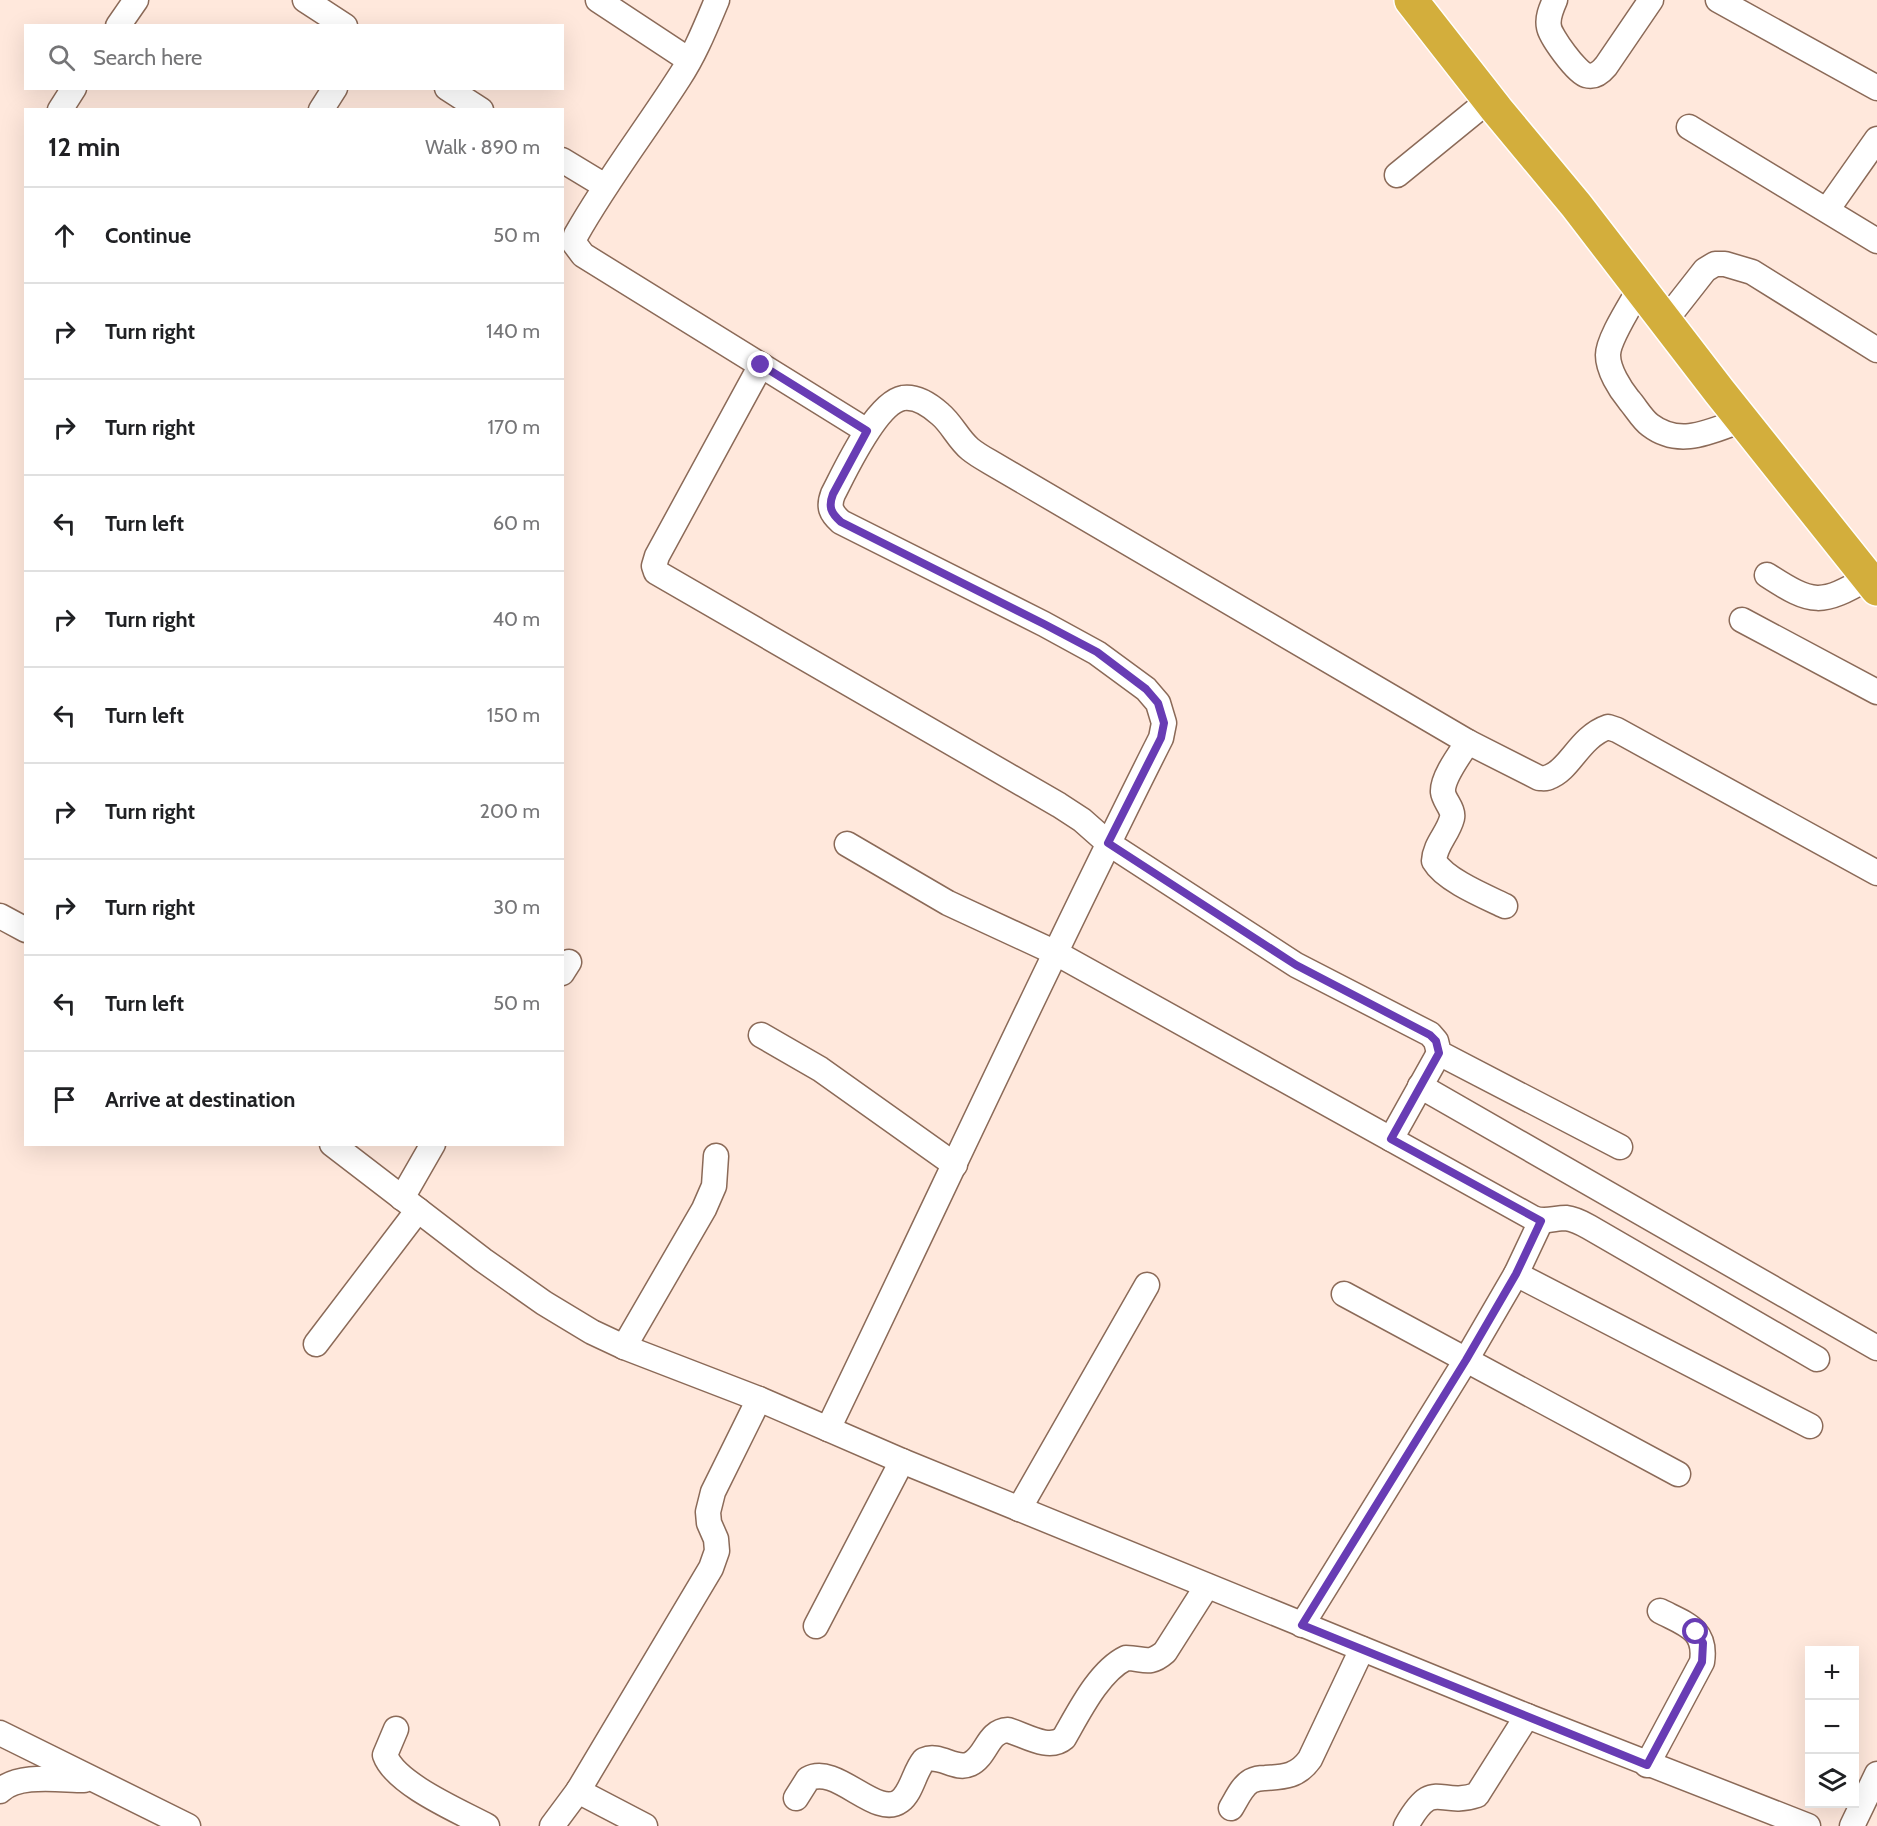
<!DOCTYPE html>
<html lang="en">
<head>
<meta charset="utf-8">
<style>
  body { margin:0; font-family:Cabin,sans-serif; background:#f2f2f2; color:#202124 }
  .controls { position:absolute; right:18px; bottom:18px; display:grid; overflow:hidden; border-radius:0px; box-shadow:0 6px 24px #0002 }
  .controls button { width:54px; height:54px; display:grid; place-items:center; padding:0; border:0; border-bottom:2px solid #e0e0e0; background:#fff; color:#202124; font:30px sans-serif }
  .stop { position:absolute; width:18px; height:18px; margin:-14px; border:4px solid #683cb4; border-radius:50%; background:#fff }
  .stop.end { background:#683cb4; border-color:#fff; box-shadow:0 2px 6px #0008 }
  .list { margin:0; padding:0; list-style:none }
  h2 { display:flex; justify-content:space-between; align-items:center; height:78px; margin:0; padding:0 24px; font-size:26px }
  h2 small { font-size:20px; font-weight:400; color:#757577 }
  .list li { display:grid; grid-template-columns:39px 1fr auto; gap:18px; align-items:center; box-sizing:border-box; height:96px; padding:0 24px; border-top:2px solid #e0e0e0 }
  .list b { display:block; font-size:22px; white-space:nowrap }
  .list em { font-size:20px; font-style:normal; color:#757577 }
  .icon { flex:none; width:33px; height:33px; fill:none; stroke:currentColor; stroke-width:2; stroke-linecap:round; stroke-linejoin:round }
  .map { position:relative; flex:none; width:1877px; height:1826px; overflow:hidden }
  .search { position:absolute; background:#fff; box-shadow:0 6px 24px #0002; left:24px; top:24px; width:540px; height:66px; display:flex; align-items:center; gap:15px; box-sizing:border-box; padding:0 21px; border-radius:0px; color:#757577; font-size:22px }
  .panel { position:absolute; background:#fff; box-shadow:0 6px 24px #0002; left:24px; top:108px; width:540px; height:1038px; border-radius:0px }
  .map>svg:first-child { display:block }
</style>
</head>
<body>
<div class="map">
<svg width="1877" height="1826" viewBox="0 0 1877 1826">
  <rect width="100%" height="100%" fill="#ffe8dc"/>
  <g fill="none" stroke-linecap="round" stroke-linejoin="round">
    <g stroke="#8b6a58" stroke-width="27">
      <g id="minor">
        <polyline points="305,0 345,26"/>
        <polyline points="598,0 689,60"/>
        <path d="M717 0C706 26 695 54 679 78 645 131 607 180 576 235L574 243 583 255 867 431"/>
        <path d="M1555 0C1551 9 1547 18 1549 27 1550 36 1577 73 1586 75 1595 78 1601 72 1606 66L1651 0"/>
        <polyline points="1718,0 1877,88"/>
        <polyline points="118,26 136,0"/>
        <polyline points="447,88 481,110"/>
        <polyline points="60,110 74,88"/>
        <polyline points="321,110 335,88"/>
        <polyline points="1689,127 1877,241"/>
        <polyline points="562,160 605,186"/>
        <polyline points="1397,175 1489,100"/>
        <polyline points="1827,210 1877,139"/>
        <path d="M1640 288C1632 303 1608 339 1608 355 1608 370 1620 389 1629 400 1636 408 1642 419 1650 425 1680 448 1711 431 1742 420"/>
        <polyline points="1665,321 1705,270 1715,264 1725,264 1752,272 1877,350"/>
        <polyline points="761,365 657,556 654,566 656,572 1059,805 1082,820 1108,843 1296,965 1430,1034 1436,1041 1439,1053 1620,1147"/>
        <path d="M1767 575C1813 605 1821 605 1868 578"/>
        <polyline points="1742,620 1877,692"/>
        <path d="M1468 742C1460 754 1442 778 1443 792 1444 801 1454 809 1452 818 1448 834 1435 844 1434 861 1445 880 1484 896 1505 906"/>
        <path d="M847 844 948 903 1056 953 1533 1218C1544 1223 1554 1218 1566 1218 1575 1219 1582 1223 1589 1227L1817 1359"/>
        <polyline points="0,916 26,930"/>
        <polyline points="562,973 569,962"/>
        <polyline points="761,1035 820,1069 955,1165"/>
        <polyline points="1420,1086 1877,1348"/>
        <polyline points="1391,1139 1439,1053"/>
        <polyline points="332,1144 483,1260 544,1303 592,1332 624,1347 759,1399 902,1461 1527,1716 1808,1826"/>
        <polyline points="402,1198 433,1144"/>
        <polyline points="1516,1274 1810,1426"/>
        <polyline points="1344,1294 1678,1474"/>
        <polyline points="316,1344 418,1210"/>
        <polyline points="624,1347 704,1209 714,1186 716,1156"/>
        <path d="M828 1429C939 1199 1046 966 1161 738L1164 723 1158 703 1146 689 1097 653 1044 624 841 522C831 513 828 507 833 494 845 471 876 403 903 398 917 396 930 405 940 414 952 424 958 439 970 449 976 454 983 458 990 462L1468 742 1539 778C1543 778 1546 779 1549 777 1570 770 1579 737 1608 727L1617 730 1877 873"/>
        <polyline points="1019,1509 1147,1285"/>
        <polyline points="1302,1625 1466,1360 1516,1274 1541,1221"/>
        <polyline points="816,1626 902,1461"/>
        <path d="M396 1729 385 1755C395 1784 459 1811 487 1826"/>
        <polyline points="0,1733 188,1826"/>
        <path d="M1647 1765 1702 1662C1707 1629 1685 1624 1660 1611"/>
        <path d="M0 1791C18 1773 60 1780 84 1780"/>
        <polyline points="578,1791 645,1826"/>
        <path d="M796 1798 808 1779C836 1763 876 1819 900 1801 912 1792 914 1772 924 1760 940 1753 955 1771 970 1764 987 1756 987 1731 1008 1730 1025 1735 1049 1751 1064 1738 1079 1712 1099 1671 1126 1658 1144 1658 1149 1666 1165 1652L1207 1586"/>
        <path d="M1231 1808C1236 1800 1242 1786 1251 1781 1255 1779 1260 1778 1265 1778 1285 1777 1298 1776 1310 1759L1362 1649"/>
        <polyline points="552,1826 578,1791 711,1568 717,1551 716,1539 709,1523 708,1512 713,1492 759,1399"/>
        <path d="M1406 1826C1434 1776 1438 1808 1477 1795L1527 1716"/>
        <polyline points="1852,1826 1877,1774"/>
      </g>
    </g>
    <g stroke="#fff" stroke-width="36">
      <polyline id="highway" points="1411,0 1497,110 1576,205 1719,391 1877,589"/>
    </g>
    <use href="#minor" stroke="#fff" stroke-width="24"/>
    <use href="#highway" stroke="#d3ae3c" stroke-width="33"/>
  </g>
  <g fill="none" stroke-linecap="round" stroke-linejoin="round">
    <path stroke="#683cb4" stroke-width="8" d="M761 365 867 431 833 494C828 507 831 513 841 522L1044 624 1097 652 1146 689 1158 703 1164 723 1161 738 1108 843 1296 965 1430 1035 1436 1041 1439 1053 1391 1139 1541 1221 1516 1274 1466 1360 1302 1625 1647 1765 1702 1662 1703 1643 1696 1632"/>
  </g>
</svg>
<div class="controls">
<button>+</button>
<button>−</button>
<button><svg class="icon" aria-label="layers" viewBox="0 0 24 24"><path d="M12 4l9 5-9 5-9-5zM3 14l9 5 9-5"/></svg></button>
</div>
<div class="stop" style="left:1696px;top:1632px"></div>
<div class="stop end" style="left:761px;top:365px"></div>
<div class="search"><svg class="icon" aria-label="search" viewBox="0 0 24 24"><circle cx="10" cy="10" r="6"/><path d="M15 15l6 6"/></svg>Search here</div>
<section class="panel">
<h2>12 min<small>Walk · 890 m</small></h2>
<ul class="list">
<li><svg class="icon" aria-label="ahead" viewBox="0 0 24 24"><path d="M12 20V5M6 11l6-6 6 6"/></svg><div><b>Continue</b></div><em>50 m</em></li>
<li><svg class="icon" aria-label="right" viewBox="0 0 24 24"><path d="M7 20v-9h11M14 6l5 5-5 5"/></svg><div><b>Turn right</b></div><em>140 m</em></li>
<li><svg class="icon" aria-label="right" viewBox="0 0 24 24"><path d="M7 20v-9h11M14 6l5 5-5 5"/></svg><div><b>Turn right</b></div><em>170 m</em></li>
<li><svg class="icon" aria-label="left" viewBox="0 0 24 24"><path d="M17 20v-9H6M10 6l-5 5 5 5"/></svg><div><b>Turn left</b></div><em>60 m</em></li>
<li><svg class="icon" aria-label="right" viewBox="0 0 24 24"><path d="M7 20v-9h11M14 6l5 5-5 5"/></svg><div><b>Turn right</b></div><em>40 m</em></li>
<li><svg class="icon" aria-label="left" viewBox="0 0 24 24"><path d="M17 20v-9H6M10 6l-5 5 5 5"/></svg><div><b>Turn left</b></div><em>150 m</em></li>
<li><svg class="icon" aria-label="right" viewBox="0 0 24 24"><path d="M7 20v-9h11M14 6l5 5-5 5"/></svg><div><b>Turn right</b></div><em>200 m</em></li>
<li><svg class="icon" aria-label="right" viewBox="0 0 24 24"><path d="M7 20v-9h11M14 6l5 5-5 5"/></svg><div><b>Turn right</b></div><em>30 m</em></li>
<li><svg class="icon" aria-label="left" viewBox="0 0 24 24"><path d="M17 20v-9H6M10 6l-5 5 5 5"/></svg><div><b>Turn left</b></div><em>50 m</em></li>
<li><svg class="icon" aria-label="arrive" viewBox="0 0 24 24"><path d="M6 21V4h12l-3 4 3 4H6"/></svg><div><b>Arrive at destination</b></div></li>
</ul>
</section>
</div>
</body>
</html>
